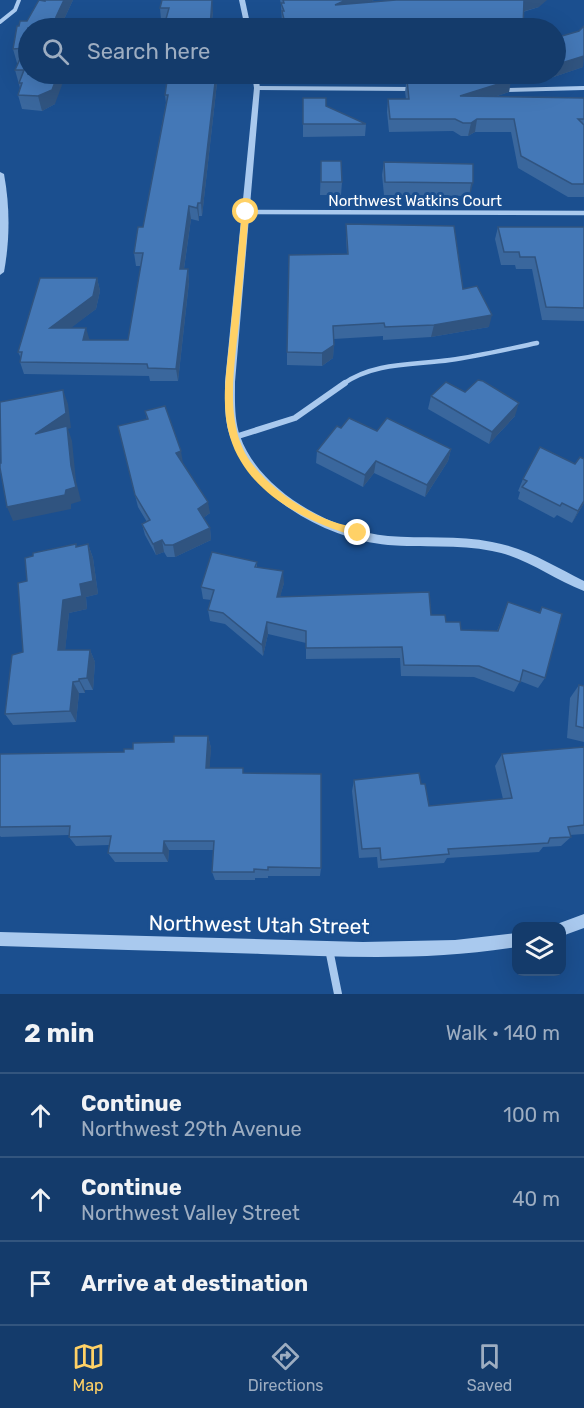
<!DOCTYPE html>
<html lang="en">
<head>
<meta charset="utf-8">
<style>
  body { margin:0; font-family:Rubik,sans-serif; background:#1d4271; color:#f1f3f6 }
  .controls { position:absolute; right:18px; bottom:18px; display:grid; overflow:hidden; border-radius:12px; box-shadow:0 6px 24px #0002 }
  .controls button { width:54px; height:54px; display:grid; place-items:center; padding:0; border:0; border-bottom:2px solid #33557e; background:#143b6b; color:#f1f3f6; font:30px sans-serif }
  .stop { position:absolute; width:18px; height:18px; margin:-14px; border:4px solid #ffd166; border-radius:50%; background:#fff }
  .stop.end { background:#ffd166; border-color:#fff; box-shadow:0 2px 6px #0008 }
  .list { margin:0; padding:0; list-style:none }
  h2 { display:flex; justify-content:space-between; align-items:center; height:78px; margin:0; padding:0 24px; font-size:26px }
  h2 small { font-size:20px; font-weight:400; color:#9dadc1 }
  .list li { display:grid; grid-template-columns:39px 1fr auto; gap:18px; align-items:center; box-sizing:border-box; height:84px; padding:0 24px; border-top:2px solid #33557e }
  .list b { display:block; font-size:22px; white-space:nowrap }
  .list p { margin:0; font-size:20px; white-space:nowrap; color:#9dadc1 }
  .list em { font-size:20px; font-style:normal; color:#9dadc1 }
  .icon { flex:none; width:33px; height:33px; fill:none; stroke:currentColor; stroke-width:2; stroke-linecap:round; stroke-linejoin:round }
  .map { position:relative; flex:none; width:584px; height:994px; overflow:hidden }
  .search { position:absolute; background:#143b6b; box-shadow:0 6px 24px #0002; left:18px; right:18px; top:18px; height:66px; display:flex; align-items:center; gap:15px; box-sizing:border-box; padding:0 21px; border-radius:33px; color:#9dadc1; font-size:22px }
  .sheet { height:330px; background:#143b6b }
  nav { display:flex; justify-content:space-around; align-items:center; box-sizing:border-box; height:84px; border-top:2px solid #33557e; background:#143b6b; font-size:16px; color:#9dadc1 }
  nav a { display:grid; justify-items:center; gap:3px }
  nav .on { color:#ffd166 }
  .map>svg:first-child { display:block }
</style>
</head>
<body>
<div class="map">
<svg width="584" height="994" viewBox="0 0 584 994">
  <rect width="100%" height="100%" fill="#1b4f8f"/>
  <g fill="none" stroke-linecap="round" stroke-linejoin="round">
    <g stroke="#a9c9ee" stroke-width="4">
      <polyline points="0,22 15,10 19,0"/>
      <polyline points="257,88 412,89"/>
      <polyline points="504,90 584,88"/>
    </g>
    <g stroke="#a9c9ee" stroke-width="4.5">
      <polyline points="246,212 584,213"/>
      <path d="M343 384C374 362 414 365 450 360 479 356 508 349 537 343"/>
    </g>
    <polyline stroke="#a9c9ee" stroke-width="6" points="235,437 295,418 345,383"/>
    <polyline stroke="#a9c9ee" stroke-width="8" points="329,949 338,994"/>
    <g fill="#a9c9ee" fill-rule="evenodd">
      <polygon points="239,0 245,0 251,28 245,28"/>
      <path d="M252 74H258L260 88 235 382C235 400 234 419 240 436 259 491 332 531 388 536 422 539 458 535 492 542 526 548 554 566 584 581V591C552 579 526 557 492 551 458 544 422 548 388 545 326 539 251 497 230 436 224 419 225 400 225 382L254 88Z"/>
      <path d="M0 172 4 174C10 207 10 239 4 272L0 275Z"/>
      <polygon points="584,914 584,928 562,936 562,926 556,926 557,924"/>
      <path d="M0 932 363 942 455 940 516 933V947C432 961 346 957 261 954 174 951 87 949 0 946Z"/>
    </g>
  </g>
  <g fill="#3a679d">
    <polygon points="45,0 73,0 60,28 28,28 55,104 42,111 22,109 18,95 20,88 15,70 18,63 17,63 13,49 19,26 27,21"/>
    <polygon points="162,0 213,12 211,28 167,28 166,20 161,20 160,8"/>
    <polygon points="280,0 374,0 369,2 539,7 523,12 523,28 283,28 282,24 281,4"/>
    <polygon points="584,26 583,67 533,84 510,84 509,92 494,97 584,98 584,197 568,197 518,168 511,132 475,132 468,136 461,136 453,131 389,132 387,112 388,99 406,99 405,92 406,84 404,84 403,74 555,74 579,31"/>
    <polygon points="160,74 218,74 202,216 199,216 199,221 191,219 184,269 188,269 189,282 178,381 150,381 149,376 24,374 20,362 21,358 18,352 97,278 100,291 96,309 70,328 89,340 128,340 141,266 136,266 134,253 143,227 166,103 165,95 167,82 162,83"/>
    <polygon points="303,98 326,106 366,124 365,136 303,137"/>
    <polygon points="321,161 342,182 341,195 320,195"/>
    <polygon points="384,162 473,164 470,196 384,195 382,175"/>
    <polygon points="346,224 463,289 489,327 431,337 383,340 383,336 334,339 333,358 322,366 287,365 287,352 347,254 346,237"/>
    <polygon points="498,227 584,227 584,321 542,320 532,269 516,269 515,265 501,265 495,239"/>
    <polygon points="465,392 515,416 489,444 428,409 431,396"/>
    <polygon points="145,411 182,462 210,513 203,518 210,528 211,540 175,557 167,557 164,552 156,555 145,535 142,524 147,522 138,507 118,426 147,420"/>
    <polygon points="341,428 377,431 451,449 448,461 425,497 374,473 363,487 316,463 317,451"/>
    <polygon points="575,464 584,503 572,523 557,515 554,518 518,499 520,492 518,491 523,479"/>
    <polygon points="76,544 77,547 88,544 93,558 98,594 86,597 87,609 69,613 65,650 90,650 95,662 93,690 85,690 85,693 79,693 76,722 13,725 5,714 23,652"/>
    <polygon points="257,562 257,567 284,583 280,596 431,615 461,630 497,631 508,602 539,613 542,607 545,678 538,688 520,681 514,692 474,677 401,676 400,658 306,659 306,643 268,634 263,656 225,624 210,621 208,610 211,600 203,599 201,587"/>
    <polygon points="579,685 584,686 584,742 567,738 570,698"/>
    <polygon points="208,736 211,748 209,768 244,773 321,868 320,876 268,876 268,878 255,878 255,880 215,880 212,872 213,850 169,850 168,862 115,862 108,853 109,845 76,846 69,837 69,835 1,837 0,836 0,754 124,752 133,749"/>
    <polygon points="584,747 584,834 570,835 571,837 561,846 543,847 539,852 447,858 444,863 378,868 377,857 359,858 352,791 354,780 421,784 429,806 503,799 495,766 502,754"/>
  </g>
  <g fill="#305480">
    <polygon points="64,0 73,0 60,28 54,28 56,17"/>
    <polygon points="212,0 213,12 211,28 210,28"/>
    <polygon points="346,0 374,0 334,17 335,5"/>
    <polygon points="524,0 547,0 539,7 521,12"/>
    <polygon points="584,56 583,67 533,84 536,74 555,74 555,65"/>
    <polygon points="58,74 66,74 55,104 42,111 38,96"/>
    <polygon points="216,74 218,74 202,216 201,203"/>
    <polygon points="511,80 509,92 458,109 460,96"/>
    <polygon points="477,119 475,132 468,136 471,123"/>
    <polygon points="473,183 470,196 469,197 471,184"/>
    <polygon points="198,203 199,216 199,221 197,208"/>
    <polygon points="189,206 191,219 182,282 180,269"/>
    <polygon points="188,269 189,282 178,381 176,369"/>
    <polygon points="97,278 100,291 96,309 54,341 50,328"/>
    <polygon points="492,315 489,327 431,337 434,325"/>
    <polygon points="86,328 90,341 83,340"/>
    <polygon points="334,345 333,358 322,366 322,353"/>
    <polygon points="63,390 68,404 71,428 68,429 72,441 76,481 81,501 71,504 71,509 13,521 7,507 35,434"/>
    <polygon points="519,403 515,416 489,444 492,432"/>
    <polygon points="451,449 448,461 425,497 427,485"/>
    <polygon points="181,451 183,463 176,453"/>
    <polygon points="376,461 374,473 363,487 365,475"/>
    <polygon points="584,501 584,503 572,523 578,511"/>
    <polygon points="208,502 210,513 199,521 198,509"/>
    <polygon points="210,528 211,540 175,557 173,545"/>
    <polygon points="162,540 164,552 156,555 153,544"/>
    <polygon points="88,544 93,558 98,594 86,597 87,609 69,613 64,662 58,650 63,600 80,584"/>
    <polygon points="283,571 284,583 277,608 277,597"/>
    <polygon points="267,622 268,634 263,656 262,645"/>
    <polygon points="90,650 95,662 93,690 87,678"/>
    <polygon points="79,679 85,690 85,693 79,681"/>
    <polygon points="73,682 79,693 76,722 70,711"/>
    <polygon points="208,736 211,748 209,779 206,768"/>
    <polygon points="164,841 169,850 168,862 163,853"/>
  </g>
  <g fill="#4478b7" stroke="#305480" stroke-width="1.5">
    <polygon points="39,0 45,1 45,0 64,0 56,17 54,28 28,28 28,74 58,74 52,90 38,96 18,95 22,83 19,83 24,70 15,70 25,48 13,49 17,26 19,26 20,21 27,21"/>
    <polygon points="162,0 212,0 210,28 168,28 170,19 166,19 169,8 160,8"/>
    <polygon points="283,0 346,0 335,5 396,0 525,0 524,0 523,28 286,28 282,11 284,11 281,3 284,3"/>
    <polygon points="584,26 584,56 555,65 555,38 579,31"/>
    <polygon points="168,74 216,74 201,203 198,203 197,208 189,206 180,269 188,269 176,369 148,368 147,364 20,362 22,352 18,352 40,278 97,278 93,296 50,328 86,328 83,340 128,340 143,253 134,253 138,227 143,227 168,95 165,95"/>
    <polygon points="407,80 511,80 460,96 584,98 584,119 578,119 584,125 584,184 572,184 521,156 514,119 477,119 471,123 463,123 455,119 390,119 388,99 409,99"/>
    <polygon points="303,98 326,98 326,106 366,124 303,124"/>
    <polygon points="321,161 341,161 342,182 321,182"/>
    <polygon points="384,162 473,164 473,183 385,182"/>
    <polygon points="346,224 454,226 463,289 477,286 492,315 434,325 385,327 384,323 333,326 334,345 322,353 287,352 289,255 348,254"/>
    <polygon points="498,227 584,227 584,308 546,307 535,257 520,257 519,252 504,252"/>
    <polygon points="478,380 483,381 519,403 492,432 431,396 446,382 465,392"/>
    <polygon points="63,390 66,413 35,434 67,426 71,466 76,487 66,490 65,495 7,507 0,468 0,463 1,463 0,402"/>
    <polygon points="165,406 181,451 176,453 208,502 198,509 210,528 173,545 165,545 162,540 153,544 142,524 150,520 135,495 118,426 148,419 145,411"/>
    <polygon points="349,418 377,431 387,418 451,449 427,485 376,461 365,475 317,451 337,426 341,428"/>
    <polygon points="540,447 575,464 580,457 584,459 584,501 578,511 562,503 560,506 522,487 527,481 523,479"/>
    <polygon points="76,544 76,547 88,544 93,581 80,584 82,596 63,600 58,650 90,650 87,678 79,679 79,681 73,682 70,711 5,714 12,655 23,652 18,583 27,581 25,558 33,556 33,553"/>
    <polygon points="212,552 257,562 255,567 283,571 277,597 429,592 431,615 445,615 446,622 460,622 461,630 498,631 508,602 540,613 542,607 562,614 545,678 523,670 520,682 479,666 404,665 402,647 306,648 306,631 267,622 262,645 223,613 208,610 214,590 201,587"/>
    <polygon points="579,685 584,686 584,728 576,726"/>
    <polygon points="174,736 208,736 206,768 243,768 243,773 321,774 321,868 268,867 268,870 254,869 254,872 212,872 214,841 164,841 163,853 108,853 111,836 69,837 70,826 0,827 0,754 124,752 124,749 133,749 133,743 174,742"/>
    <polygon points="584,747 584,825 568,827 571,837 550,838 548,843 448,849 449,854 381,860 380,848 362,849 354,780 419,773 421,784 425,784 429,806 512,798 502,754"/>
  </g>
  <path fill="#ffd166" d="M246 210 249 212C246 246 243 280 240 313 236 360 221 425 253 465 272 489 302 510 331 521 341 525 352 526 362 530V536L358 537C306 522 247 493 230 437 220 405 227 369 230 336 234 295 238 254 242 212Z"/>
  <g text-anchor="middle" stroke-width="6" stroke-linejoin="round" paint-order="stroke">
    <g font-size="15" fill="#fff" stroke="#1b4f8f">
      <text x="415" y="206">Northwest Watkins Court</text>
    </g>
    <g font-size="21" fill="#fff" stroke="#1b4f8f">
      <text transform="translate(259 925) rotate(1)" y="7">Northwest Utah Street</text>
    </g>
  </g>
</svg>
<div class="controls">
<button><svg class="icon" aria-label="layers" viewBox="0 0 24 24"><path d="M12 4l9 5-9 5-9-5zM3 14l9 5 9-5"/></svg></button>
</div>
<div class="stop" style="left:246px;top:212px"></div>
<div class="stop end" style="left:358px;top:533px"></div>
<div class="search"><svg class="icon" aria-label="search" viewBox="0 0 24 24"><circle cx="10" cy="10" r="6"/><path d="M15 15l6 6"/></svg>Search here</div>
</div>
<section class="sheet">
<h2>2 min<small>Walk · 140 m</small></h2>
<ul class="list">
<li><svg class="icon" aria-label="ahead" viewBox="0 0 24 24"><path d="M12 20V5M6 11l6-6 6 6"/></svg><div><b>Continue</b><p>Northwest 29th Avenue</p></div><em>100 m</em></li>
<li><svg class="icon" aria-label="ahead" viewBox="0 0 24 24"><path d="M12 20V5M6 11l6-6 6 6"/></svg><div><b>Continue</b><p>Northwest Valley Street</p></div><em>40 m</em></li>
<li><svg class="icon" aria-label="arrive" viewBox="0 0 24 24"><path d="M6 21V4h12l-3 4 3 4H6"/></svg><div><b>Arrive at destination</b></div></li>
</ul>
</section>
<nav>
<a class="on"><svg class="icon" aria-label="map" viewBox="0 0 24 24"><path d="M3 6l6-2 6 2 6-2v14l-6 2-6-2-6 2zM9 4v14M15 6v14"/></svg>Map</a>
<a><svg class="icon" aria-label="directions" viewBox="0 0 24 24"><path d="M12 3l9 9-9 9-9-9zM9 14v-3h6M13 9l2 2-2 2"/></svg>Directions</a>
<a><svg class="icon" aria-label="saved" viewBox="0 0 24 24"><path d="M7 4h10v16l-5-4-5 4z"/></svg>Saved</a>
</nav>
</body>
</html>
